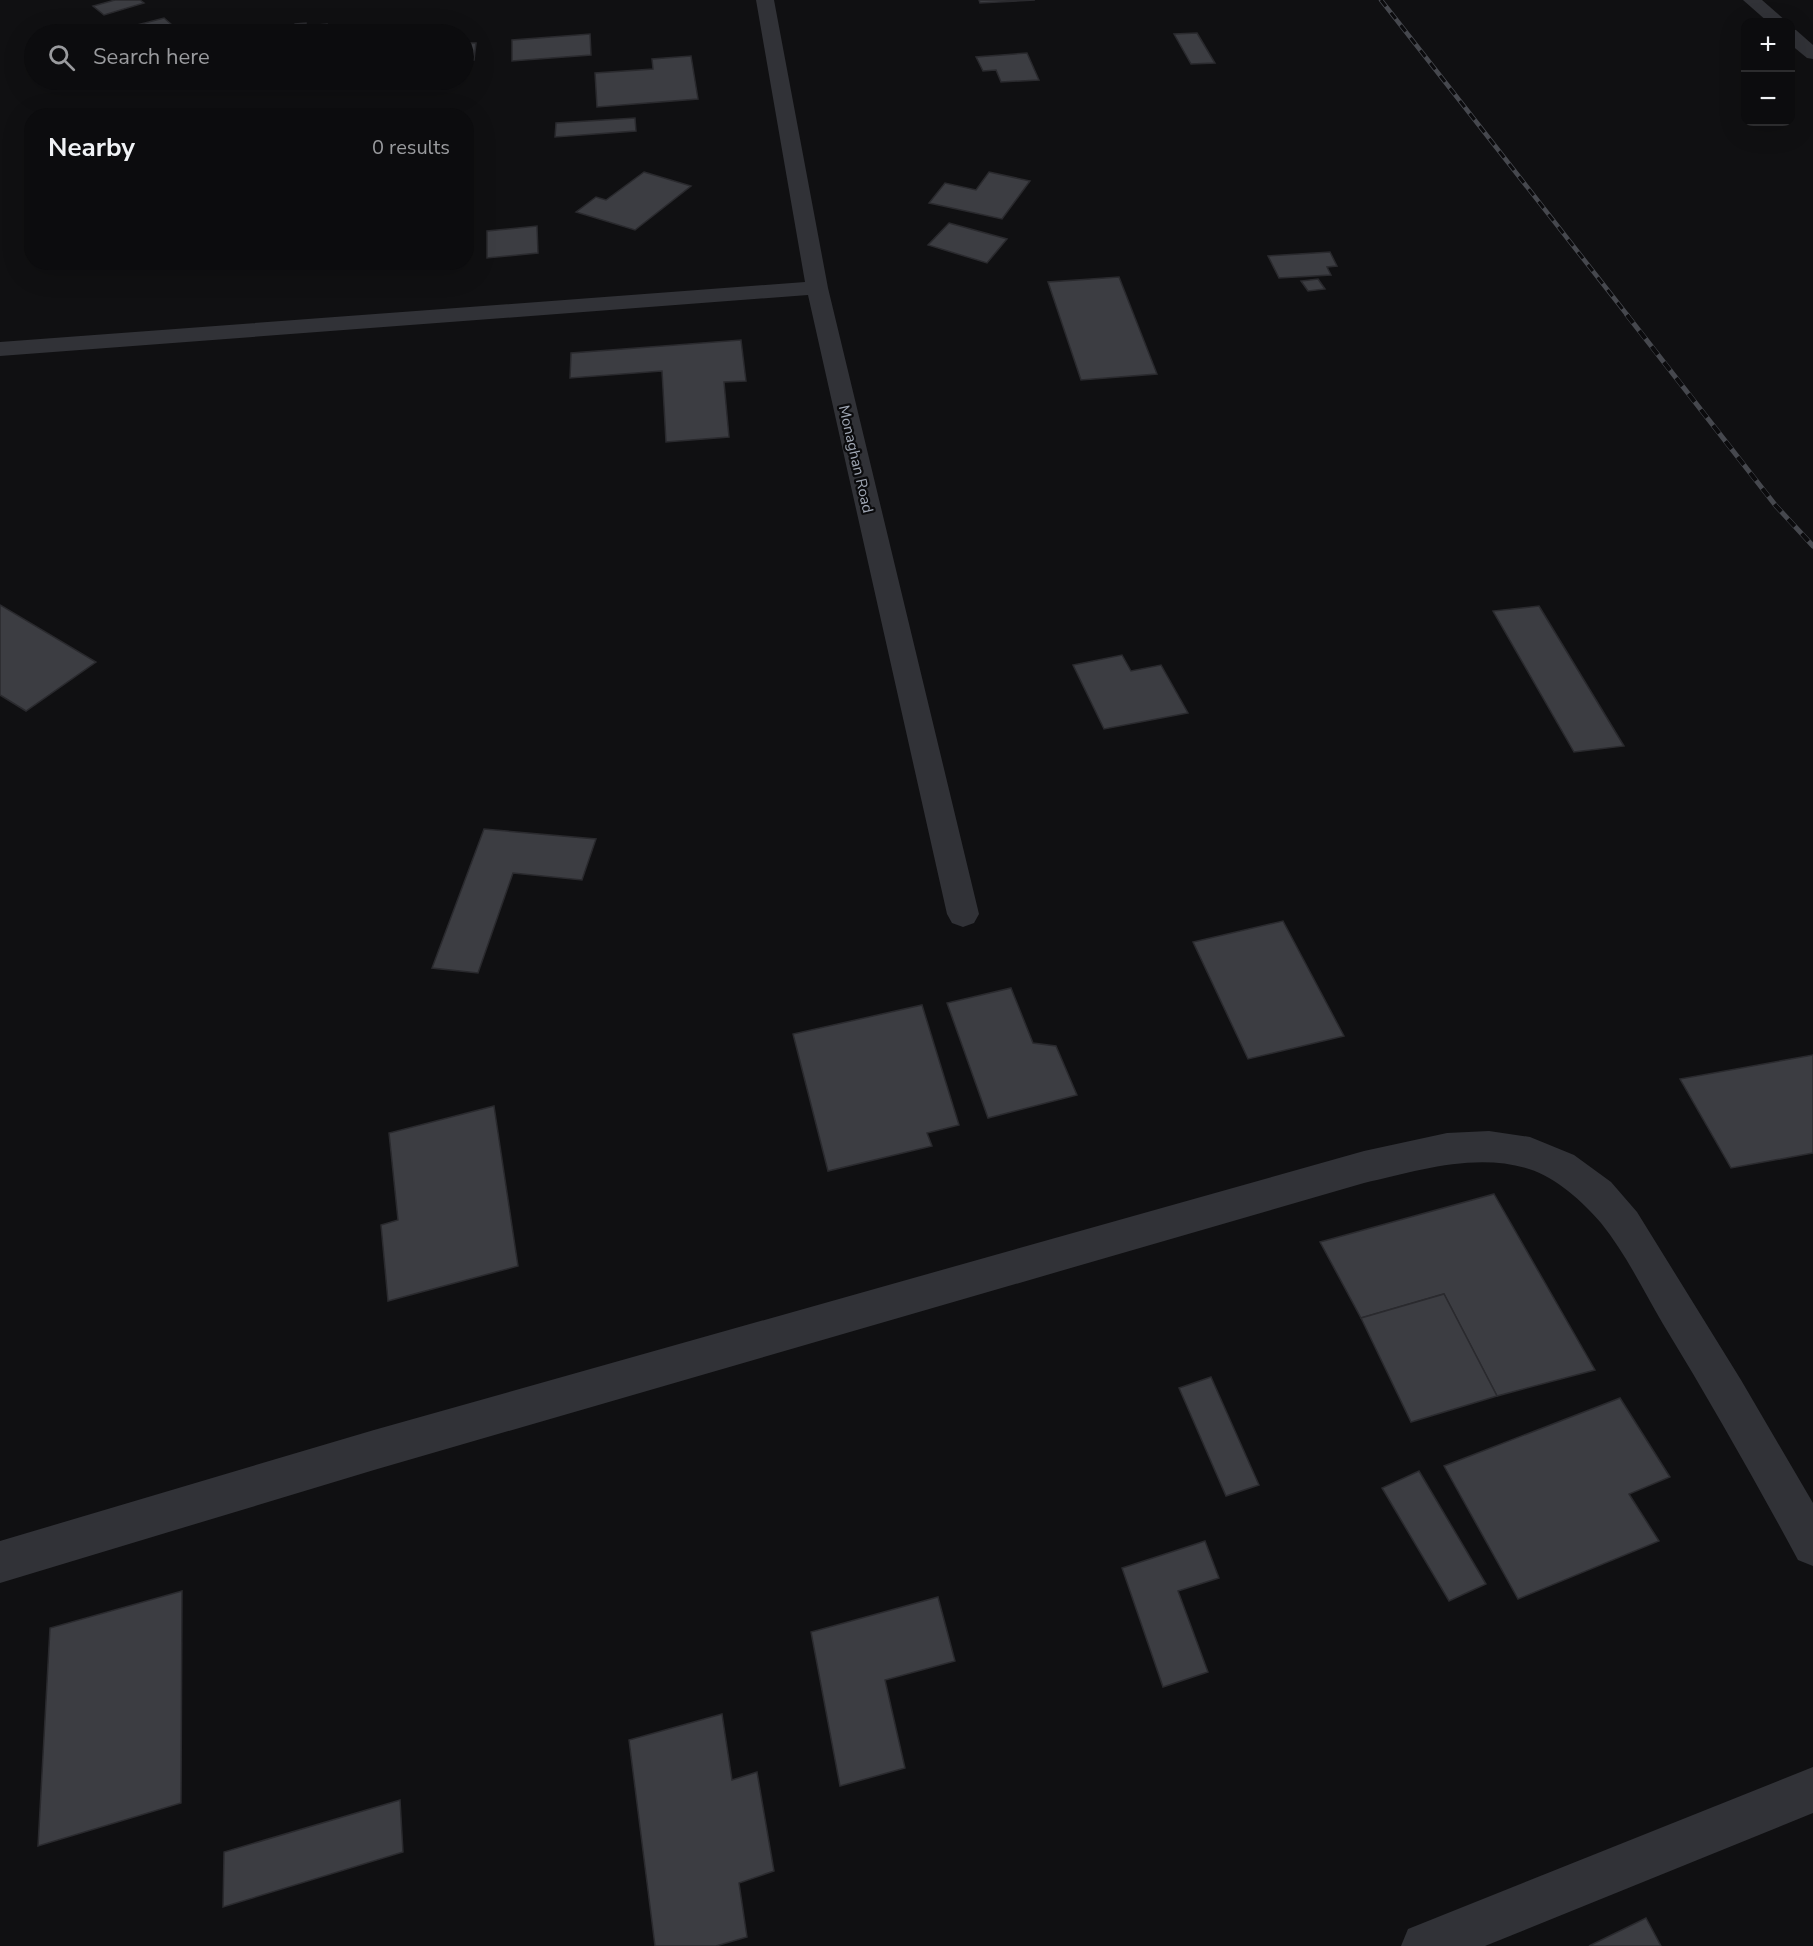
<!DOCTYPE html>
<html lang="en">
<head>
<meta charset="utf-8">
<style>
  body { margin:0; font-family:"Nunito Sans",sans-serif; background:#1a1a1c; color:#f1f3f6 }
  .controls { position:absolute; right:18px; top:18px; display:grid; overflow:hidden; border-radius:12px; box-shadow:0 6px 24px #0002 }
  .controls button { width:54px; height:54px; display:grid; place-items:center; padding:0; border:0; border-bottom:2px solid #2c2c2e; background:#0c0c0e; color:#f1f3f6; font:30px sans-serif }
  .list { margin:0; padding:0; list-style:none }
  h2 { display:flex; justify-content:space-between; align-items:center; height:78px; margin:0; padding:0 24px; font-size:26px }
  h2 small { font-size:20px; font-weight:400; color:#9a9b9e }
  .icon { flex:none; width:33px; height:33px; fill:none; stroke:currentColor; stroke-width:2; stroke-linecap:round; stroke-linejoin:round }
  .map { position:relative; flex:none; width:1813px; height:1946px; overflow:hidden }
  .search { position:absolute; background:#0c0c0e; box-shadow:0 6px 24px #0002; left:24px; top:24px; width:450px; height:66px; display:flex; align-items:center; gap:15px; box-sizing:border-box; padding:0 21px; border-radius:33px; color:#9a9b9e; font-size:22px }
  .panel { position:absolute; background:#0c0c0e; box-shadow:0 6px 24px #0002; left:24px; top:108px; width:450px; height:162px; border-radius:24px }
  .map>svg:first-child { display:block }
</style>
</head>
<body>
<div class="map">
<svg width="1813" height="1946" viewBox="0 0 1813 1946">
  <rect width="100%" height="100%" fill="#101012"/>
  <g fill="#3c3d42" stroke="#2a2a2e" stroke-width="1.5">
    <polygon points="115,0 140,0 144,3 104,15 93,6"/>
    <polygon points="979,0 1035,0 980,3"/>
    <polygon points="164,18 179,31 166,34 112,34 110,32"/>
    <polygon points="306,23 306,26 327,24 325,34 272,34 273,29 294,28 295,24"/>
    <polygon points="349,28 349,34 325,34 326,30"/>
    <polygon points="1197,33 1215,63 1191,64 1174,34"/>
    <polygon points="590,34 591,55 512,61 512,40"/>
    <polygon points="464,43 476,43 474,60 464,61"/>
    <polygon points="1027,53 1039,80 1001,82 996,70 983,71 976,57"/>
    <polygon points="691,56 698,99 597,107 595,73 653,69 652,59"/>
    <polygon points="635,118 636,131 555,137 556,123"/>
    <polygon points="644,172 691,186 635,230 576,212 596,197 606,200"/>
    <polygon points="989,172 1030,181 1002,219 929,203 945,183 976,190"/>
    <polygon points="949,223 1007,239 987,263 928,245"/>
    <polygon points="537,226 538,253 487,258 487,231"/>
    <polygon points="1330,252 1337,266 1327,267 1331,275 1279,278 1268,256"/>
    <polygon points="1119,277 1157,374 1081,380 1048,282"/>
    <polygon points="1318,279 1325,289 1308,291 1301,281"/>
    <polygon points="741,340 746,381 724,382 729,437 666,442 662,371 570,378 571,353"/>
    <polygon points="0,605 96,662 26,711 0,695"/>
    <polygon points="1539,606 1624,746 1574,752 1493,611"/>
    <polygon points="1122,655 1131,671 1161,665 1188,713 1104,729 1073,665"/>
    <polygon points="484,829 596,839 582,880 513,873 478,973 432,968"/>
    <polygon points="1283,921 1344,1036 1248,1059 1193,942"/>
    <polygon points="1011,988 1033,1043 1056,1046 1077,1095 988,1118 947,1003"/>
    <polygon points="922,1005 959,1125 927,1133 932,1146 828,1171 793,1034"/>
    <polygon points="1813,1055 1813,1153 1731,1168 1680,1079"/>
    <polygon points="494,1106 518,1266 388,1301 381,1225 398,1220 389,1133"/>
    <polygon points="1494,1194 1595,1370 1497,1396 1444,1294 1361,1318 1320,1242"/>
    <polygon points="1444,1294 1497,1396 1411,1422 1361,1318"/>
    <polygon points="1211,1377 1259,1485 1226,1496 1179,1388"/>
    <polygon points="1620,1398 1670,1477 1629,1494 1659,1541 1518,1599 1444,1466"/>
    <polygon points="1419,1471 1486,1584 1449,1601 1382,1488"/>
    <polygon points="1205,1541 1219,1578 1178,1591 1208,1672 1163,1687 1122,1568"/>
    <polygon points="182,1591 181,1803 38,1846 50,1628"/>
    <polygon points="938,1597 955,1661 885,1680 905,1768 840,1786 811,1632"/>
    <polygon points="722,1714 732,1780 757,1772 774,1871 739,1883 747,1937 716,1946 655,1946 629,1740"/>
    <polygon points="400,1800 403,1852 223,1907 224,1852"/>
    <polygon points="1646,1918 1661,1946 1589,1946"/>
  </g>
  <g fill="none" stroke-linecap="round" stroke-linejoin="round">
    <g fill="#313237" fill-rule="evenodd">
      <polygon points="756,0 774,0 828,288 979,914 974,923 963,927 952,923 947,914 808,295 0,356 0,342 805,282"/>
      <polygon points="1743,0 1762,0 1787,22 1768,22"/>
      <polygon points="1790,29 1796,30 1813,45 1813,59 1807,58 1790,44"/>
      <path d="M1489 1131 1530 1137 1574 1155 1611 1182 1637 1212 1741 1380 1813 1503V1566L1798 1560C1755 1480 1710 1401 1663 1324 1643 1290 1626 1254 1601 1223 1583 1202 1557 1178 1529 1169 1476 1152 1416 1171 1364 1183L374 1470 0 1583V1541L374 1430 1364 1151 1447 1133Z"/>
      <polygon points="1813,1767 1813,1813 1485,1946 1401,1946 1408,1929"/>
    </g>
    <g stroke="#46484e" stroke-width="4.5">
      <polyline id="rail-far1" points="1381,0 1628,316"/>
    </g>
    <g stroke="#46484e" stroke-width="5">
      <polyline id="rail" points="1627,315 1776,506 1813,546"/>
    </g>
    <use href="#rail-far1" stroke="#0b0b0d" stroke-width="3" stroke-dasharray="8" stroke-linecap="butt"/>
    <use href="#rail" stroke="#0b0b0d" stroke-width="4" stroke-dasharray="10" stroke-linecap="butt"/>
  </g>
  <g text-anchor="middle" stroke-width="4.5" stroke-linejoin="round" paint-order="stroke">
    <g font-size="15" fill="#a0a7b4" stroke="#0b0b0d">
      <text transform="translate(856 459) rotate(77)" y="5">Monaghan Road</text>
    </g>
  </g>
</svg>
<div class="controls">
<button>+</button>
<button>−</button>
</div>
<div class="search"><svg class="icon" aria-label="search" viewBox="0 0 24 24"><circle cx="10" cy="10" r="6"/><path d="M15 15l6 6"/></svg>Search here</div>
<section class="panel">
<h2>Nearby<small>0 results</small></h2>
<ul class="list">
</ul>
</section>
</div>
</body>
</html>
